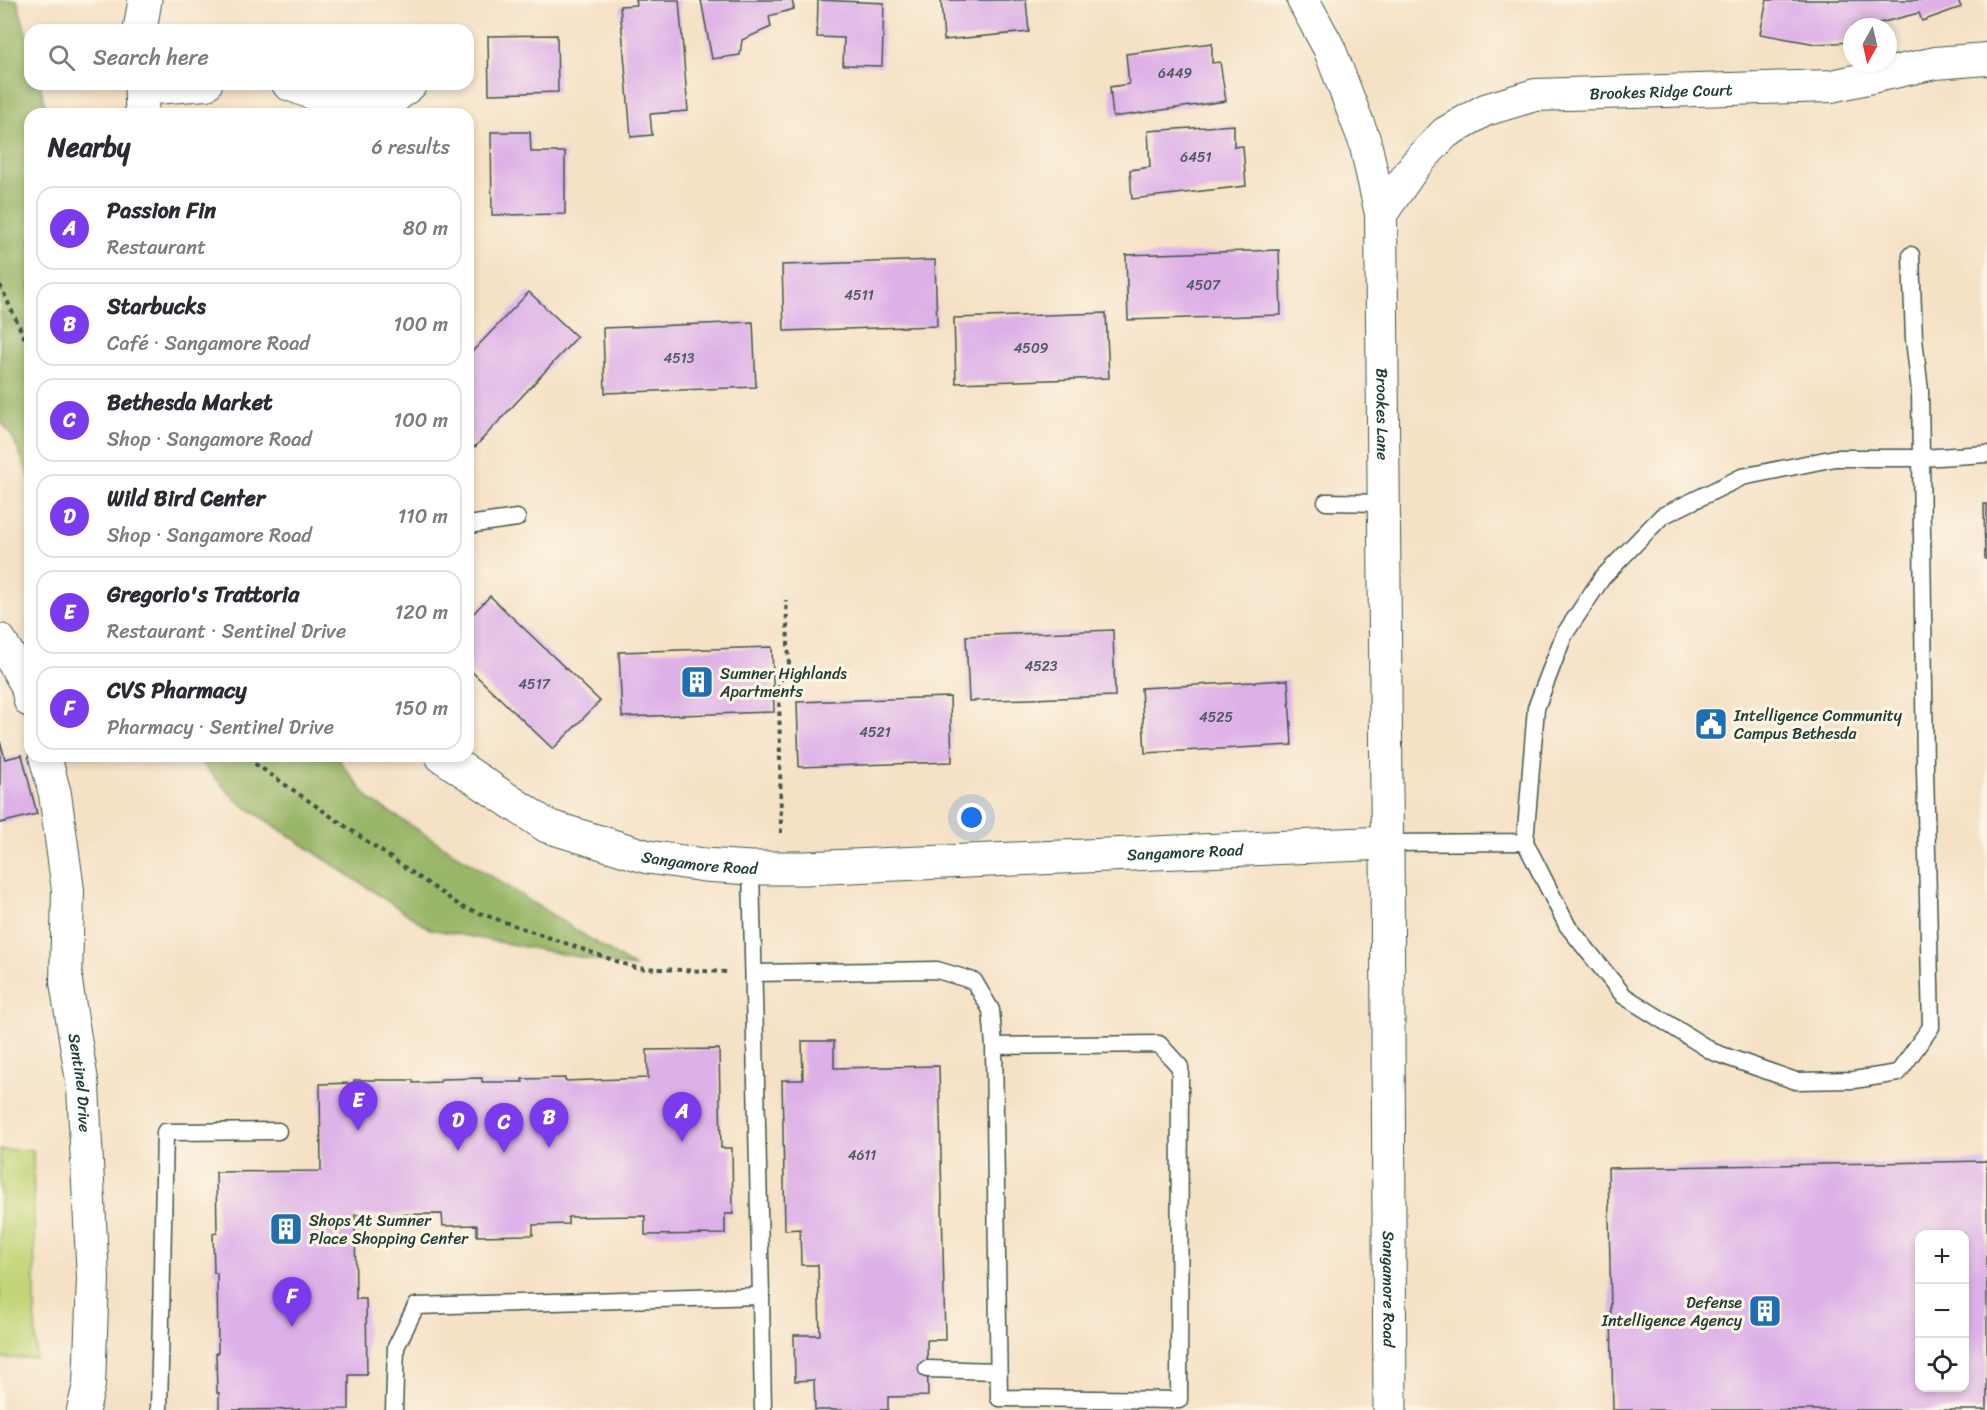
<!DOCTYPE html>
<html lang="en">
<head>
<meta charset="utf-8">
<style>
  body { margin:0; font-family:Sriracha,sans-serif; background:#f7f7f7; color:#2b2b33 }
  .controls { position:absolute; right:18px; bottom:18px; display:grid; overflow:hidden; border-radius:12px; box-shadow:0 3px 9px #0003 }
  .controls button { width:54px; height:54px; display:grid; place-items:center; padding:0; border:0; border-bottom:2px solid #e1e1e2; background:#fff; color:#2b2b33; font:30px sans-serif }
  .compass { position:absolute; left:1843px; top:18px; width:54px; height:54px; border-radius:50%; background:#fff; box-shadow:0 3px 9px #0003; rotate:188deg }
  .you { position:absolute; left:972px; top:818px; width:21px; height:21px; margin:-15px; border:4px solid #fff; border-radius:50%; background:#1a73e8; box-shadow:0 0 0 9px #1a73e833 }
  .badge { display:grid; place-items:center; width:39px; height:39px; border-radius:50%; background:#7c3aed; color:#fff; font-size:20px; font-weight:700 }
  .pin { position:absolute; translate:-50% -50px; filter:drop-shadow(0 2px 3px #0008) }
  .pin::after { content:''; position:absolute; top:32px; width:21px; height:18px; background:inherit; clip-path:polygon(0 0,100% 0,50% 100%) }
  .list { margin:0; padding:0; list-style:none }
  h2 { display:flex; justify-content:space-between; align-items:center; height:78px; margin:0; padding:0 24px; font-size:26px }
  h2 small { font-size:20px; font-weight:400; color:#7c7c81 }
  .list li { display:grid; grid-template-columns:39px 1fr auto; gap:18px; align-items:center; box-sizing:border-box; height:84px; margin:0 12px 12px; padding:0 12px; border:2px solid #e1e1e2; border-radius:18px }
  .list b { display:block; font-size:22px; white-space:nowrap }
  .list p { margin:0; font-size:20px; white-space:nowrap; color:#7c7c81 }
  .list em { font-size:20px; font-style:normal; color:#7c7c81 }
  .icon { flex:none; width:33px; height:33px; fill:none; stroke:currentColor; stroke-width:2; stroke-linecap:round; stroke-linejoin:round }
  .map { position:relative; flex:none; width:1987px; height:1410px; overflow:hidden }
  .search { position:absolute; background:#fff; box-shadow:0 3px 9px #0003; left:24px; top:24px; width:450px; height:66px; display:flex; align-items:center; gap:15px; box-sizing:border-box; padding:0 21px; border-radius:18px; color:#7c7c81; font-size:22px }
  .panel { position:absolute; background:#fff; box-shadow:0 3px 9px #0003; left:24px; top:108px; width:450px; height:654px; border-radius:18px }
  .map>svg:first-child { display:block }
</style>
</head>
<body>
<div class="map">
<svg width="1987" height="1410" viewBox="0 0 1987 1410">
  <rect width="100%" height="100%" fill="#fcf5e5"/>
  <filter id="ink" filterUnits="userSpaceOnUse"><feTurbulence type="fractalNoise" baseFrequency=".0167" numOctaves="2"/><feDisplacementMap in="SourceGraphic" scale="12" xChannelSelector="R" yChannelSelector="G"/><feConvolveMatrix kernelMatrix="1 2 1 2 8 2 1 2 1" color-interpolation-filters="sRGB"/></filter>
  <filter id="wash" filterUnits="userSpaceOnUse"><feTurbulence type="fractalNoise" baseFrequency=".008" numOctaves="4" result="noise"/><feDisplacementMap in="SourceGraphic" scale="24" xChannelSelector="R" yChannelSelector="G"/><feGaussianBlur stdDeviation="1.35" result="paint"/><feColorMatrix in="noise" values="0 0 0 0 0 0 0 0 0 0 0 0 0 0 0 0 0 1.4 0 .05"/><feComposite in="paint" operator="in"/></filter>
  <g filter="url(#wash)">
    <rect width="100%" height="100%" fill="#f5e1c5"/>
    <polygon fill="#c3d578" stroke="#718956" stroke-width="1.5" points="0,1150 33,1150 36,1358 0,1358"/>
    <g fill="#9ab668" stroke="#5c7a4e" stroke-width="1.5">
      <polygon points="0,0 17,0 30,47 30,84 40,84 47,114 30,114 30,479 13,438 0,420"/>
      <polygon points="195,756 336,756 369,799 636,968 430,929 237,801"/>
    </g>
    <g id="blocks">
      <g fill="#ddb0e8" fill-rule="evenodd">
        <polygon points="636,0 679,0 688,111 650,114 652,135 631,137 620,6 637,5"/>
        <polygon points="701,0 792,0 794,9 769,16 771,27 742,40 740,55 712,59"/>
        <polygon points="818,0 884,3 882,66 843,65 844,38 817,37"/>
        <polygon points="941,0 1026,0 1029,32 944,40"/>
        <polygon points="1767,0 1958,0 1961,7 1922,21 1919,13 1868,26 1855,25 1855,27 1852,27 1852,42 1816,44 1760,34"/>
        <polygon points="557,35 558,92 489,94 488,36"/>
        <polygon points="1212,43 1212,63 1220,62 1226,101 1113,117 1110,87 1129,84 1126,54"/>
        <polygon points="1234,125 1234,147 1243,146 1246,186 1132,199 1130,170 1150,167 1148,131"/>
        <polygon points="491,132 530,132 531,152 565,152 565,214 492,215"/>
        <polygon points="1279,250 1281,315 1128,320 1126,255"/>
        <polygon points="935,260 937,326 784,331 782,265"/>
        <polygon points="529,292 577,337 475,447 468,441 468,356"/>
        <polygon points="1106,313 1109,378 956,383 954,318"/>
        <polygon points="753,322 756,387 605,393 603,328"/>
        <polygon points="1984,504 1987,504 1987,559 1985,559"/>
        <polygon points="490,596 600,701 553,749 468,668 468,619"/>
        <polygon points="1113,630 1115,696 969,701 966,636"/>
        <polygon points="772,647 774,712 622,717 619,652"/>
        <polygon points="1288,680 1292,745 1145,753 1141,688"/>
        <polygon points="950,697 952,762 799,767 797,702"/>
        <polygon points="0,741 5,759 22,755 37,814 0,823"/>
        <polygon points="802,1041 834,1041 834,1068 939,1066 945,1340 927,1340 928,1396 888,1397 888,1410 815,1410 814,1380 795,1381 794,1335 820,1335 818,1265 801,1265 800,1229 785,1230 782,1080 803,1080"/>
        <polygon points="719,1049 721,1148 732,1148 733,1214 725,1214 725,1234 645,1235 645,1216 568,1217 568,1224 533,1225 533,1235 477,1236 477,1225 443,1226 442,1214 355,1215 356,1299 366,1299 367,1375 349,1375 349,1409 219,1410 219,1393 217,1393 216,1353 218,1353 217,1273 214,1273 213,1234 217,1233 216,1172 321,1171 320,1084 354,1083 354,1080 413,1080 413,1083 440,1082 441,1079 482,1078 482,1082 523,1082 522,1079 565,1078 565,1081 648,1078 647,1050"/>
        <path d="M1987 1161V1410H1613L1608 1168ZM1920 1234H1964V1388H1920Z"/>
      </g>
    </g>
  </g>
  <g filter="url(#ink)">
    <use href="#blocks" fill-opacity="0" stroke="#3f564a" stroke-width="1.5"/>
    <g fill="none" stroke-linecap="round" stroke-linejoin="round">
      <g stroke="#3f564a" stroke-width="19">
        <g id="service">
          <polyline points="1326,502 1384,503"/>
          <polyline points="468,525 517,518"/>
          <polyline points="1525,842 1567,925 1624,996 1713,1052 1796,1081 1854,1080 1898,1073 1931,1027 1925,768 1921,458 1987,454"/>
          <polyline points="1387,843 1525,842 1536,708 1564,635 1602,578 1662,516 1742,477 1835,458 1921,458 1920,391 1914,339 1911,255"/>
          <polyline points="751,868 761,1296"/>
          <polyline points="754,973 937,970 974,981 991,1010 994,1046 999,1398 1179,1400 1180,1067 1159,1044 994,1046"/>
          <polyline points="927,1369 998,1371"/>
          <polyline points="159,1410 165,1132 278,1131"/>
          <polyline points="394,1410 396,1347 416,1306 761,1296 763,1410"/>
        </g>
      </g>
      <g stroke="#3f564a" stroke-width="34">
        <g id="minor">
          <path id="s1" d="M1303 0 1329 48 1365 142 1381 214 1387 843"/>
          <polyline points="288,84 332,101 384,106 411,84"/>
          <polyline points="141,89 206,84"/>
          <path id="s2" d="M1381 214 1416 164 1445 133 1485 110 1535 95 1832 86 1935 63 1987 59"/>
          <polyline points="0,640 26,684 30,701"/>
          <path id="s3" d="M45 756 55 794 68 890 66 982 83 1087 93 1279 89 1385 83 1410"/>
        </g>
      </g>
      <g stroke="#3f564a" stroke-width="35">
        <g id="tertiary">
          <polyline points="140,30 145,0"/>
          <polyline points="141,84 142,114"/>
          <path id="s4" d="M442 756 547 826 648 857 704 865 751 868H805L1387 843 1390 1410"/>
        </g>
      </g>
      <g stroke="#3f564a" stroke-width="4" stroke-dasharray="4.5 4.5" stroke-linecap="butt">
        <polyline points="0,285 30,350"/>
        <polyline points="250,756 254,763 462,907 636,968 726,972"/>
        <polyline points="781,833 779,685 789,665 786,600"/>
      </g>
      <use href="#service" stroke="#fff" stroke-width="16"/>
      <use href="#minor" stroke="#fff" stroke-width="32"/>
      <use href="#tertiary" stroke="#fff" stroke-width="33"/>
    </g>
  </g>
  <defs>
    <g id="building-square" transform="scale(1.725)"><rect x="-9" y="-9" width="18" height="18" rx="4" fill="#1f6fb2" stroke="#fcf5e5"/><path d="M-4-6H4V6H1V3H-1V6H-4ZM-2.5-4.3h1.7v1.8h-1.7ZM.8-4.3h1.7v1.8H.8ZM-2.5-1h1.7V.8h-1.7ZM.8-1h1.7V.8H.8Z" fill="#fff"/></g>
    <g id="civic-square" transform="scale(1.725)"><rect x="-9" y="-9" width="18" height="18" rx="4" fill="#1f6fb2" stroke="#fcf5e5"/><path d="M-.6-6.5H3V-4.5H.6V-3L4-1V1h2V6H-6V1h2V-1L-.6-3ZM-1.2 2.5V6h2.4V2.5Z" fill="#fff"/></g>
  </defs>
  <g fill-rule="evenodd">
    <use href="#building-square" x="697" y="682"/>
    <use href="#civic-square" x="1711" y="724"/>
    <use href="#building-square" x="286" y="1229"/>
    <use href="#building-square" x="1765" y="1311"/>
  </g>
  <g text-anchor="middle" stroke-width="6" stroke-linejoin="round" paint-order="stroke">
    <g font-size="14" fill="#4e5a61">
      <text x="1175" y="78">6449</text>
      <text x="1196" y="162">6451</text>
      <text x="1203" y="290">4507</text>
      <text x="859" y="300">4511</text>
      <text x="1031" y="353">4509</text>
      <text x="679" y="363">4513</text>
      <text x="1041" y="671">4523</text>
      <text x="534" y="689">4517</text>
      <text x="1216" y="722">4525</text>
      <text x="875" y="737">4521</text>
      <text x="862" y="1160">4611</text>
    </g>
    <g font-size="16" fill="#1f3d34" stroke="#fcf5e5">
      <text dy="6" stroke="none"><textPath href="#s2" startOffset="328">Brookes Ridge Court</textPath></text>
      <text dy="6" stroke="none"><textPath href="#s1" startOffset="429">Brookes Lane</textPath></text>
      <text dy="6" stroke="none"><textPath href="#s4" startOffset="770">Sangamore Road</textPath></text>
      <text dy="6" stroke="none"><textPath href="#s4" startOffset="284">Sangamore Road</textPath></text>
      <text dy="6" stroke="none"><textPath href="#s3" startOffset="330">Sentinel Drive</textPath></text>
      <text dy="6" stroke="none"><textPath href="#s4" startOffset="1418">Sangamore Road</textPath></text>
    </g>
    <g font-size="16" fill="#1f3d34" stroke="#fcf5e5" text-anchor="start">
      <text x="720" y="679">Sumner Highlands<tspan x="720" dy="18">Apartments</tspan></text>
      <text x="1734" y="721">Intelligence Community<tspan x="1734" dy="18">Campus Bethesda</tspan></text>
      <text x="309" y="1226">Shops At Sumner<tspan x="309" dy="18">Place Shopping Center</tspan></text>
      <text x="1742" y="1308" text-anchor="end">Defense<tspan x="1742" dy="18">Intelligence Agency</tspan></text>
    </g>
  </g>
</svg>
<div class="controls">
<button>+</button>
<button>−</button>
<button><svg class="icon" aria-label="locate" viewBox="0 0 24 24"><circle cx="12" cy="12" r="6"/><path d="M12 2v4M12 18v4M2 12h4M18 12h4"/></svg></button>
</div>
<svg class="compass" viewBox="-18 -18 36 36"><path d="M0-13l5 13h-10z" fill="#e53935"/><path d="M0 13l5-13h-10z" fill="#7c7c81"/></svg>
<div class="you"></div>
<div class="pin badge" style="left:682px;top:1142px">A</div>
<div class="pin badge" style="left:549px;top:1148px">B</div>
<div class="pin badge" style="left:504px;top:1153px">C</div>
<div class="pin badge" style="left:458px;top:1151px">D</div>
<div class="pin badge" style="left:358px;top:1131px">E</div>
<div class="pin badge" style="left:292px;top:1327px">F</div>
<div class="search"><svg class="icon" aria-label="search" viewBox="0 0 24 24"><circle cx="10" cy="10" r="6"/><path d="M15 15l6 6"/></svg>Search here</div>
<section class="panel">
<h2>Nearby<small>6 results</small></h2>
<ul class="list">
<li><span class="badge">A</span><div><b>Passion Fin</b><p>Restaurant</p></div><em>80 m</em></li>
<li><span class="badge">B</span><div><b>Starbucks</b><p>Café · Sangamore Road</p></div><em>100 m</em></li>
<li><span class="badge">C</span><div><b>Bethesda Market</b><p>Shop · Sangamore Road</p></div><em>100 m</em></li>
<li><span class="badge">D</span><div><b>Wild Bird Center</b><p>Shop · Sangamore Road</p></div><em>110 m</em></li>
<li><span class="badge">E</span><div><b>Gregorio's Trattoria</b><p>Restaurant · Sentinel Drive</p></div><em>120 m</em></li>
<li><span class="badge">F</span><div><b>CVS Pharmacy</b><p>Pharmacy · Sentinel Drive</p></div><em>150 m</em></li>
</ul>
</section>
</div>
</body>
</html>
